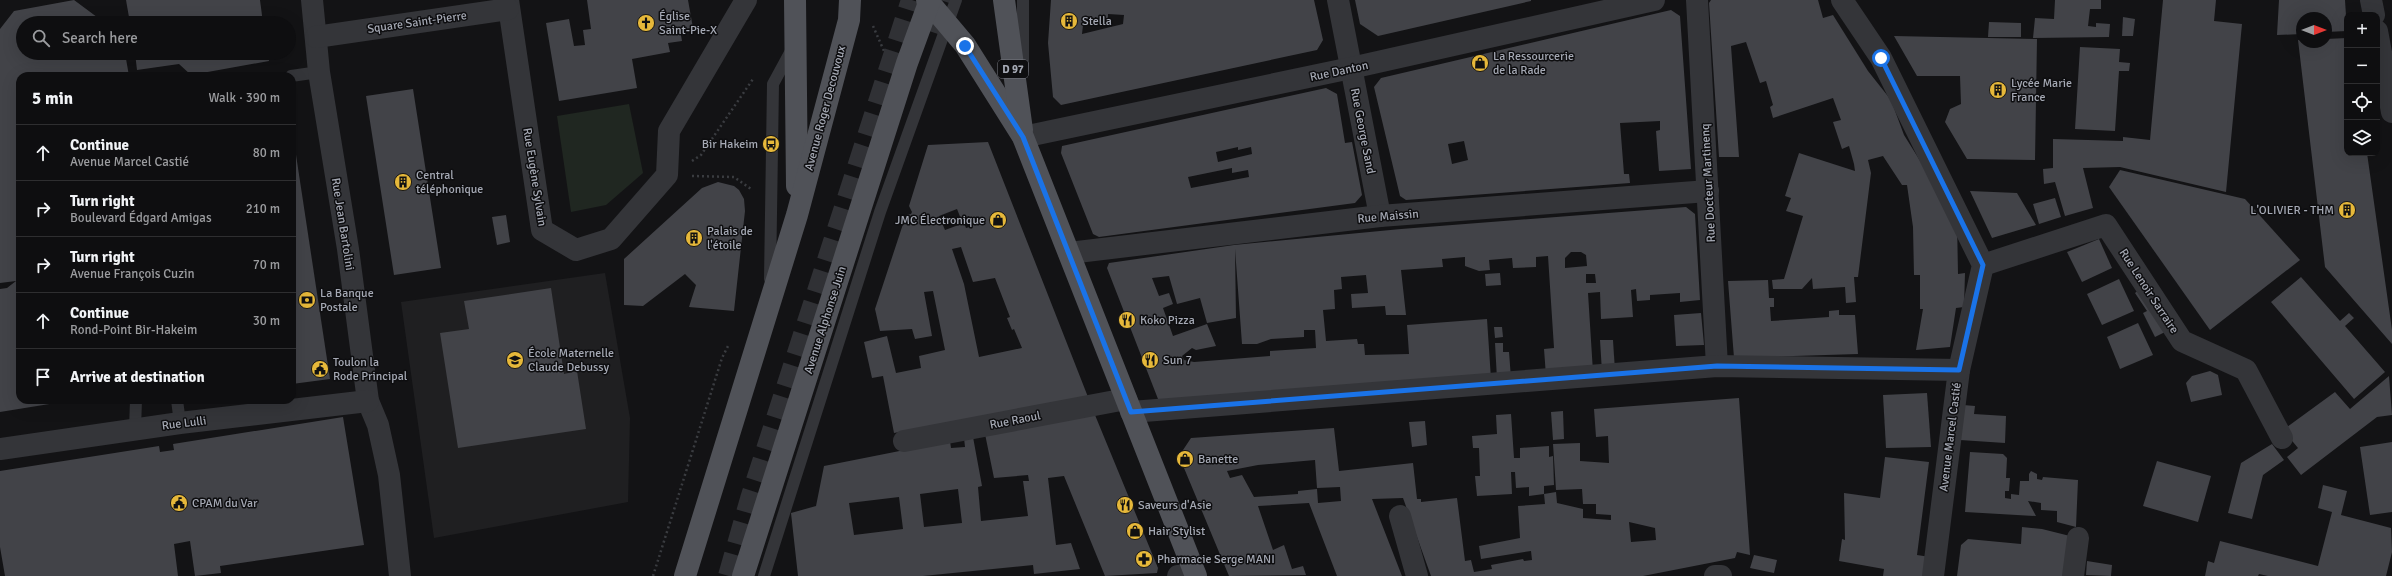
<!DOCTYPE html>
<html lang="en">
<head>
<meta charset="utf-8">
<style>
  body { margin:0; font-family:Signika,sans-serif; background:#171719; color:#f1f3f6 }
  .controls { position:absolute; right:12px; top:12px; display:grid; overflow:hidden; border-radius:8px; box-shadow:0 4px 16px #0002 }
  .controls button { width:36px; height:36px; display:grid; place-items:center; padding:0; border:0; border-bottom:1px solid #2e2e30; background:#0e0e10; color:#f1f3f6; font:20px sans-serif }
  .compass { position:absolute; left:2296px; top:12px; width:36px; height:36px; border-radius:50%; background:#0e0e10; box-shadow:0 4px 16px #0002; rotate:90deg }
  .stop { position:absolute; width:12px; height:12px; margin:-9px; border:3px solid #1a73e8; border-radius:50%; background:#fff }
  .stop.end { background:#1a73e8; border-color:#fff; box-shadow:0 1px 4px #0008 }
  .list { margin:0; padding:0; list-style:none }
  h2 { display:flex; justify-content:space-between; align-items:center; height:52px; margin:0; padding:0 16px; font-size:17px }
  h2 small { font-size:13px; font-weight:400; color:#9b9c9f }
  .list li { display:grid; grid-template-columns:26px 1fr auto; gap:12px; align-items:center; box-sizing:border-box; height:56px; padding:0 16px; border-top:1px solid #2e2e30 }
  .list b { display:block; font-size:15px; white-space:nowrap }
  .list p { margin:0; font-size:13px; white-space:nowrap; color:#9b9c9f }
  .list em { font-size:13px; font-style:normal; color:#9b9c9f }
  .icon { flex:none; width:22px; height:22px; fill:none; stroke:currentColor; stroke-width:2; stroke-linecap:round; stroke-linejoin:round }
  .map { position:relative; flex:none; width:2392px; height:576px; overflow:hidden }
  .search { position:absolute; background:#0e0e10; box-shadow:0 4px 16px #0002; left:16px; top:16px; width:280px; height:44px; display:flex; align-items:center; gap:10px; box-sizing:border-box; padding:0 14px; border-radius:22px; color:#9b9c9f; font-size:15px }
  .panel { position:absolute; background:#0e0e10; box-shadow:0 4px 16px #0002; left:16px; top:72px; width:280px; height:332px; border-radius:12px }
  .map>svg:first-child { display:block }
</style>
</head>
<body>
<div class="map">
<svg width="2392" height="576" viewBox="0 0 2392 576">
  <rect width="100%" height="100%" fill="#131315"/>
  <polygon fill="#1f1f21" points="605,273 630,418 628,502 434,538 401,302"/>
  <polygon fill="#202721" points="629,104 643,173 606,205 571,212 557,116"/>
  <g fill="#424348" fill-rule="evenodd">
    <polygon points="74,0 105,23 23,23 23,53 125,53 129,76 20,76 20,400 68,401 0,412 0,289 7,288 16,281 0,283 0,29 14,11"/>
    <polygon points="126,0 260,0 263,23 130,23"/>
    <polygon points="587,0 688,0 693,28 680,30 682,41 668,43 670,52 632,59 637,88 559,101 546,23 569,19 574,46 585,45 583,30 591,29"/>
    <path d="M1051 0H1314L1323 40 1317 50 1061 105 1053 97 1048 43ZM1108 14 1124 15 1123 24 1082 34 1083 25H1089V20H1095V17L1108 21Z"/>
    <polygon points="1355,0 1531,0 1531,1 1378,36 1360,24"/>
    <polygon points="1711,0 1818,0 1823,18 1833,15 1868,71 1891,100 1904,135 1957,220 1958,274 1965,273 1964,307 1956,308 1950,347 1916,350 1923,309 1920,309 1920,275 1914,275 1913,227 1907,185 1902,185 1883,156 1868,160 1871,173 1858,277 1854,277 1856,302 1846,303 1845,287 1813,289 1812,278 1802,289 1773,289 1772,280 1784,279 1803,216 1786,211 1791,198 1785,196 1799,153 1855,171 1854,164 1849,146 1842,149 1833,122 1841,120 1833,98 1773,118 1770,107 1773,105 1766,81 1760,83 1746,42 1731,46 1739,157 1719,157 1709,3"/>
    <polygon points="2055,0 2101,0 2101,9 2090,9 2088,26 2096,27 2096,23 2110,24 2109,37 2033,38 2035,18 2054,19"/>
    <polygon points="2163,0 2216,0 2214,21 2242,24 2226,192 2120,167 2083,168 2093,208 2065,216 2055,182 2044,184 2043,169 2053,168 2053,139 2123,141 2123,137 2150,140"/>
    <polygon points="2279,0 2345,0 2347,31 2326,32 2326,18 2302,18 2302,34 2277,35"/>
    <path d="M1671 10 1680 16 1691 169 1659 171 1656 131 1660 130V121L1620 123 1624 174H1629L1630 183 1406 200 1400 196 1374 87 1381 78ZM1464 141 1468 160 1452 164 1448 144Z"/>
    <polygon points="2123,17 2135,19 2133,36 2122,36"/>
    <polygon points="1989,22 2021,23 2021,37 1988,37"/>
    <polygon points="1894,36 2037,39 2035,160 1967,159 1945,122 1950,109 1961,104 1960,76 1917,76"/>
    <polygon points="2347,38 2347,153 2367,153 2392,330 2392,344 2325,267 2298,40 2326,42 2326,39"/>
    <polygon points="2080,47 2120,49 2119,62 2130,63 2129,71 2119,71 2115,131 2075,129"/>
    <polygon points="135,53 268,53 269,61 191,75 179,64 137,70"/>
    <path d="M1326 88 1337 94 1345 143 1352 142 1362 195 1355 203 1099 237 1093 234 1061 153 1062 146ZM1238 147V150L1251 147 1252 154 1218 162 1216 152ZM1232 168V173L1248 170 1249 177 1191 188 1188 177Z"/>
    <polygon points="413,89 441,268 394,275 366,96"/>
    <polygon points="293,135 330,379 292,384 292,136"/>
    <path d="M988 142 1088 397 894 433 883 376 872 378 864 342 887 336 896 373 921 368 919 356 945 350 933 291 924 292 932 336 915 339 912 329 880 331 875 309 906 215 911 214 912 212 909 206 928 145ZM957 209 961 219 969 216 973 226 966 228 964 223 945 230 939 216ZM961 247 973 282 995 278 1010 317 1007 318 1012 330 1014 329 1022 348 979 357 964 284 952 249Z"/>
    <polygon points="2120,170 2245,199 2300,260 2210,330 2109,187"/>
    <polygon points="718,182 734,186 739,190 744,199 745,211 734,311 689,307 696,285 685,274 643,306 624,305 624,259 702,188"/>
    <polygon points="1970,191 2017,193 2036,225 1992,238"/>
    <polygon points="2055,198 2061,217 2039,224 2033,204"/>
    <path d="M1686 207 1695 214 1700 300 1680 302V293L1650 295V300L1637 301 1636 289 1631 290 1633 317 1601 319 1600 292 1588 293 1593 372 1546 376 1544 349 1554 348 1548 256 1536 257V267L1513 268 1512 258 1489 260 1490 270 1479 271 1465 266V257L1442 259 1443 267 1401 270 1406 315H1386L1385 306 1352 308 1351 294 1368 293 1366 275 1341 277 1342 289 1334 290 1335 309 1323 310 1326 341 1357 339 1358 344H1364L1365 355 1409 354 1407 325 1487 319 1491 379 1165 404 1158 399 1107 268 1109 263 1234 245 1401 229ZM1235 249 1242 344H1257L1271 339 1304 337V330H1315L1316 348 1270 351V356L1194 362 1184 360 1182 356 1192 348 1196 350 1216 346 1207 324 1173 336 1163 308 1173 304 1169 293 1159 296 1152 278 1169 276 1177 304 1200 298 1207 323 1236 318ZM1571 252H1581L1586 255 1587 266 1565 268V258ZM1586 274H1595L1596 283H1586Z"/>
    <polygon points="506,215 510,242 497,245 492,217"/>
    <polygon points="2099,239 2112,268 2082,282 2067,252"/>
    <polygon points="1500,273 1501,285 1486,286 1485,274"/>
    <polygon points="2301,277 2340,321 2349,313 2354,318 2345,326 2385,372 2354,399 2271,302"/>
    <polygon points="2119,279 2134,311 2102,325 2087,294"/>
    <polygon points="1768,280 1769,298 1774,298 1774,307 1770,307 1771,321 1829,317 1829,311 1839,310 1839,315 1855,315 1858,354 1734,358 1728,281"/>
    <polygon points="551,288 564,374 577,371 586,429 458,448 440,333 469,329 464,301"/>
    <polygon points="2141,288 2165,332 2155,337 2143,313 2147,311 2135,293"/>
    <polygon points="1701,313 1704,345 1676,346 1674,315"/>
    <polygon points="2138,323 2153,355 2120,369 2107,337"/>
    <polygon points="1494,327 1502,327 1503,337 1495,338"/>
    <polygon points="1600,340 1613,340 1615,371 1602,372"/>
    <polygon points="1495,343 1503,343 1503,352 1509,352 1511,378 1497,379"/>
    <polygon points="2210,371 2218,375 2222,395 2191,402 2186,383 2192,376"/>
    <polygon points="2389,376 2392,415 2377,417 2301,475 2287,457 2298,448 2283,430 2335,392 2350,409"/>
    <polygon points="1927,393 1931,447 1886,448 1883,395"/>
    <path d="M1739 398 1750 555 1737 552 1735 558 1643 576H1431L1403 498 1372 499 1402 576H1337L1309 503 1258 506 1273 550 1284 545 1292 569 1303 566 1306 575 1229 576 1179 456 1191 438 1334 428 1339 471 1413 463 1417 499H1421V502L1457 498 1465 561 1471 560 1474 572 1492 569 1491 565 1523 559 1524 561 1532 560 1531 551 1481 559 1479 546 1520 538 1518 506 1545 504 1544 494 1556 492 1557 503 1583 509V518L1611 520V515L1596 514V504H1583L1582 489 1556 490 1553 444 1580 443V461L1609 463 1608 436 1596 437 1594 409ZM1315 460 1317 488 1340 487 1341 501 1318 503 1317 489 1298 491V494L1254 497 1242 475 1230 478 1227 471 1258 465ZM1629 522 1655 528 1656 540 1631 542Z"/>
    <polygon points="1963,405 1975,406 1974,414 2006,416 2005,443 1960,440"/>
    <polygon points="1563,411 1564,439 1553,440 1551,412"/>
    <polygon points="1511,414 1514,458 1520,458 1520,448 1549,446 1549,457 1553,456 1554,485 1544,486 1544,494 1529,496 1529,487 1516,488 1515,472 1511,472 1512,494 1477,496 1475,476 1480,476 1479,448 1473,448 1472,436 1497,434 1496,415"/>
    <path d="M1095 415 1158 568 1157 573 1105 576 1064 476 1048 478 1056 545 1071 543 1080 569 1034 574 1033 565 923 576H798L791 513 816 506 824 466 950 441 951 448 965 447 964 438 973 437 982 486 978 487 981 521 1028 516 1023 481H1029L1028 475 994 478 985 434ZM958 489 962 523 924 527 920 494ZM899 497 903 529 854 535 849 503Z"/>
    <polygon points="343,417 364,545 220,566 221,573 195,576 190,541 174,544 178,576 5,576 0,547 0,471 159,446 160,452 174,450 173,444"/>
    <polygon points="1425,421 1427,445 1412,447 1409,422"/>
    <polygon points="2392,442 2392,512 2370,515 2360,447"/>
    <polygon points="2272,444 2284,460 2263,475 2252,519 2228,513 2241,463"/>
    <polygon points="1970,452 2003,454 2007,458 2006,478 2010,478 2009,491 2005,491 2005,498 2011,499 2011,494 2019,495 2020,481 2029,481 2029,474 2031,471 2037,474 2037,479 2042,480 2043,477 2078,480 2076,527 2057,522 2057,511 2041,510 2041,503 2028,501 2036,516 1965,512"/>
    <polygon points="1885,457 1929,462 1917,555 1930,557 1927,576 1883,576 1884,569 1839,561 1842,539 1845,540 1844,493 1880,498"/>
    <polygon points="2157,461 2211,476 2198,522 2143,506"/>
    <polygon points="2323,485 2347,491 2341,515 2391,528 2392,552 2386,576 2268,576 2259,574 2258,576 2205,576 2208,561 2214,563 2220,541 2318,566 2332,512 2318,508"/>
    <polygon points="2022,527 2042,529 2070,536 2065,576 1957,576 1961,545 1968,539 2021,544"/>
    <polygon points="1754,555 1777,560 1774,573 1750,568"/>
    <polygon points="2087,561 2112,565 2111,576 2086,575"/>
  </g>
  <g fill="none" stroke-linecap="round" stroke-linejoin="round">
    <g stroke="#303135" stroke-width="22" stroke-dasharray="22 11" stroke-linecap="butt">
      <polyline points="938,34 949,0"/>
      <polyline points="729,576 751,499 912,0"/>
    </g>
    <g stroke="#3a3c40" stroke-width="2.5" stroke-dasharray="2 3" stroke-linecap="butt">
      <polyline points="873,26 884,51"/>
      <polyline points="692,161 701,155 753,79"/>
      <polyline points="692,176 734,177 751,189"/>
      <polyline points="653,576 722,358 729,344"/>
    </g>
    <g stroke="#343539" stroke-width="12">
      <polyline points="1023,0 1023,70"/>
      <polyline points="291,76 319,72"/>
      <polyline points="770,279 773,84 792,49"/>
      <polyline points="177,400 180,423"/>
      <polyline points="135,429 136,400"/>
      <polyline points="764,576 880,212 956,0"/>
    </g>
    <g stroke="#343539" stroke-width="22">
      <polyline points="312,0 319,72 348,249 368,401 378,425 389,475 400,576"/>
      <polyline points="508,0 542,230 576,250 611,239 667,175 669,131 746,0"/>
      <polyline points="1338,0 1380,216"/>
      <polyline points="1697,0 1717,366"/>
      <polyline points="1842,0 1881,58 1983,265 1959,370 1933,576"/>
      <polyline points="2371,0 2374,15"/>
      <polyline points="2377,31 2392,112"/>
      <polyline points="316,37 508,9"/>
      <polyline points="1023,137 1351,68 1654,0"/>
      <polyline points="1069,253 1380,216 1708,191"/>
      <polyline points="1983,265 2106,225 2182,341 2246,370 2282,438"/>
      <polyline points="1131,412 1717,366 1959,370"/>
      <polyline points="904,441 1126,399"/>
      <polyline points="0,449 180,423 368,401"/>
      <polyline points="1400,516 1417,576"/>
      <polyline points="1178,576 1195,574"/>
      <polyline points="1715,576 1721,576"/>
      <polyline points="2073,576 2078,538"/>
    </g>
    <g stroke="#505258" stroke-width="22">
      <polyline points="795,0 797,186"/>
      <polyline points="927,0 965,45 1023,137 1196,576"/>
      <polyline points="1004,0 1022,130"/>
      <polyline points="685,576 797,215 849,20 850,0"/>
      <polyline points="743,576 907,63 930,0"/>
    </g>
  </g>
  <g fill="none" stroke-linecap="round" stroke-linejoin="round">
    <polyline stroke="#1a73e8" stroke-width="5" points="965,46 1023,137 1131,412 1717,366 1959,370 1983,265 1881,58"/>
  </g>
  <defs>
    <g id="building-disc" transform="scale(0.9)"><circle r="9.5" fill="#e6b83a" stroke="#0e0e10"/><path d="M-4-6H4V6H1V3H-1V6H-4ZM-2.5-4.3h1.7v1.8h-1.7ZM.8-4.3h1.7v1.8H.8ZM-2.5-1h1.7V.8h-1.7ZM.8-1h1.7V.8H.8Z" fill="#111"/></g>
    <g id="church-disc" transform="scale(0.9)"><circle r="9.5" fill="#e6b83a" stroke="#0e0e10"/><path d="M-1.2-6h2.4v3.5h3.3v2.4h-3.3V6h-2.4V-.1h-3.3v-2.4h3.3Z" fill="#111"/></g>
    <g id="shop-disc" transform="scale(0.9)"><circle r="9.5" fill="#e6b83a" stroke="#0e0e10"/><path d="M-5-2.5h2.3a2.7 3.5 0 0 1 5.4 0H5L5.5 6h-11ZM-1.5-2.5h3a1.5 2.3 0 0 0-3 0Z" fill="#111"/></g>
    <g id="bus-disc" transform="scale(0.9)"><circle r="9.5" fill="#e6b83a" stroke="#0e0e10"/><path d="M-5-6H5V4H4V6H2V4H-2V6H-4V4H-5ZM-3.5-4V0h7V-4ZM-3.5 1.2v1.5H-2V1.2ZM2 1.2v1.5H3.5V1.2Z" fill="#111"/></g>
    <g id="bank-disc" transform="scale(0.9)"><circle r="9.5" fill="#e6b83a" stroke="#0e0e10"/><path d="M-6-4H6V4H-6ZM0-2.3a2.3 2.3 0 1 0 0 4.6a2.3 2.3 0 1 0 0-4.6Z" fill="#111"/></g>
    <g id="restaurant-disc" transform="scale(0.9)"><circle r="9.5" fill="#e6b83a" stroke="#0e0e10"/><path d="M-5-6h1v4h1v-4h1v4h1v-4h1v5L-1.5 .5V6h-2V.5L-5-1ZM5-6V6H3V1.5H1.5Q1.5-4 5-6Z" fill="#111"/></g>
    <g id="school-disc" transform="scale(0.9)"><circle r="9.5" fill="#e6b83a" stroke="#0e0e10"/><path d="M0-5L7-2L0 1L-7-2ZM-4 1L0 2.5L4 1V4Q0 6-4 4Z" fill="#111"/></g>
    <g id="civic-disc" transform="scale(0.9)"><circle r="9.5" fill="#e6b83a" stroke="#0e0e10"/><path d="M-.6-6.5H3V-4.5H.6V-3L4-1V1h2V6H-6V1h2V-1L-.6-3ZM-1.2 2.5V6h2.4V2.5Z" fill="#111"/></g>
    <g id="pharmacy-disc" transform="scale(0.9)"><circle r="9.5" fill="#e6b83a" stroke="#0e0e10"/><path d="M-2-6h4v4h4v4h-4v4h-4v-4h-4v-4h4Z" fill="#111"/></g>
  </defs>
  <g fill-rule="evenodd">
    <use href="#building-disc" x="1069" y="21"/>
    <use href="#church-disc" x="646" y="23"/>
    <use href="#shop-disc" x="1480" y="63"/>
    <use href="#building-disc" x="1998" y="90"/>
    <use href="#bus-disc" x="771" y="144"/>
    <use href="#building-disc" x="403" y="182"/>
    <use href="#building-disc" x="2347" y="210"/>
    <use href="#shop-disc" x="998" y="220"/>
    <use href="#building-disc" x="694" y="238"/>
    <use href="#bank-disc" x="307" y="300"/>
    <use href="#restaurant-disc" x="1127" y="320"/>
    <use href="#school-disc" x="515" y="360"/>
    <use href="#restaurant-disc" x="1150" y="360"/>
    <use href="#civic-disc" x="320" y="369"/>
    <use href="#shop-disc" x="1185" y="459"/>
    <use href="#civic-disc" x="179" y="503"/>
    <use href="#restaurant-disc" x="1125" y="505"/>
    <use href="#shop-disc" x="1135" y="531"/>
    <use href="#pharmacy-disc" x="1144" y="559"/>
  </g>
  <g text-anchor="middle" stroke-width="3" stroke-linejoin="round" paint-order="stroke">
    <rect fill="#0e0e10" stroke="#787a83" stroke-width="1" x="998" y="60" width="30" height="18" rx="3"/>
    <g font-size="11" font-weight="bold" fill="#a5a9b4">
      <text x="1013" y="73">D 97</text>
    </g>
    <g font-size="12" fill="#a5a9b4" stroke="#0e0e10" text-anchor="start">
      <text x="659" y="20">Église<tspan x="659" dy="14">Saint-Pie-X</tspan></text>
      <text x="1082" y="25">Stella</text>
      <text x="1493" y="60">La Ressourcerie<tspan x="1493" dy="14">de la Rade</tspan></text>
      <text x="2011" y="87">Lycée Marie<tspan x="2011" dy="14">France</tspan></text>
      <text x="758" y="148" text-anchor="end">Bir Hakeim</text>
      <text x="416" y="179">Central<tspan x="416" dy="14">téléphonique</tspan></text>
      <text x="2334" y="214" text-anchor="end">L'OLIVIER - THM</text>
      <text x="985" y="224" text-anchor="end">JMC Électronique</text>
      <text x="707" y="235">Palais de<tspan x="707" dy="14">l'étoile</tspan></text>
      <text x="320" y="297">La Banque<tspan x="320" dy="14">Postale</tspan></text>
      <text x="1140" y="324">Koko Pizza</text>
      <text x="528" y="357">École Maternelle<tspan x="528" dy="14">Claude Debussy</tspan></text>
      <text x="1163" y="364">Sun 7</text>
      <text x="333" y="366">Toulon la<tspan x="333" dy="14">Rode Principal</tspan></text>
      <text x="1198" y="463">Banette</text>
      <text x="192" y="507">CPAM du Var</text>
      <text x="1138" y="509">Saveurs d'Asie</text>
      <text x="1148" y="535">Hair Stylist</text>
      <text x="1157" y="563">Pharmacie Serge MANI</text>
    </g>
    <g font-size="12" fill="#a5a9b4" stroke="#0e0e10">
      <text transform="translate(417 22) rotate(-8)" y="4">Square Saint-Pierre</text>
      <text transform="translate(1339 71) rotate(-12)" y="4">Rue Danton</text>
      <text transform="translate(825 108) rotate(-75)" y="4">Avenue Roger Decouvoux</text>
      <text transform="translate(1363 131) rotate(79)" y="4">Rue George Sand</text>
      <text transform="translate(535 177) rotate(81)" y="4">Rue Eugène Sylvain</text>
      <text transform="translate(1708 183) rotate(-93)" y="4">Rue Docteur Martinenq</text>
      <text transform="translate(1388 216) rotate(-5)" y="4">Rue Maissin</text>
      <text transform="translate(343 224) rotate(81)" y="4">Rue Jean Bartolini</text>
      <text transform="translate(2149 291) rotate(57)" y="4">Rue Lenoir Sarraire</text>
      <text transform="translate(825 320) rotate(-72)" y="4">Avenue Alphonse Juin</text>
      <text transform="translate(1015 420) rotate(-11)" y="4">Rue Raoul</text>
      <text transform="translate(184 423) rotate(-7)" y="4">Rue Lulli</text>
      <text transform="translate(1950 437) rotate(-83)" y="4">Avenue Marcel Castié</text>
    </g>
  </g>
</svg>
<div class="controls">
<button>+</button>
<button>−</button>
<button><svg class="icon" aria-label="locate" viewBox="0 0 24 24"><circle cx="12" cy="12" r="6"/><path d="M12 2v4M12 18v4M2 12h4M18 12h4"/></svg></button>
<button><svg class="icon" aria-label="layers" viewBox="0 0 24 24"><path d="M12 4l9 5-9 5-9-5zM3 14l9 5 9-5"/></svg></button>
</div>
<svg class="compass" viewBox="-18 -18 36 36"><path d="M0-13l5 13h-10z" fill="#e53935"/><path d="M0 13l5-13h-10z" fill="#9b9c9f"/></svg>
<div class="stop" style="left:1881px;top:58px"></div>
<div class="stop end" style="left:965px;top:46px"></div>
<div class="search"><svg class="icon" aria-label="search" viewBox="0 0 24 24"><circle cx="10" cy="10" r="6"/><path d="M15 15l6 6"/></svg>Search here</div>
<section class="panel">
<h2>5 min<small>Walk · 390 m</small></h2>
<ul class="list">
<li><svg class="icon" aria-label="ahead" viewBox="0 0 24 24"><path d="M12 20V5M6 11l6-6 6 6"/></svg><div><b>Continue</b><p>Avenue Marcel Castié</p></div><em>80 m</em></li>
<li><svg class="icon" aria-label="right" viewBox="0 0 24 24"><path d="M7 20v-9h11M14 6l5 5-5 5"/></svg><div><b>Turn right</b><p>Boulevard Édgard Amigas</p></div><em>210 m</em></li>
<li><svg class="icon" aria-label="right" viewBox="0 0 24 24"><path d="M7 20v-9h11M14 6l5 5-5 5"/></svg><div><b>Turn right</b><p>Avenue François Cuzin</p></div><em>70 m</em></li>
<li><svg class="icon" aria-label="ahead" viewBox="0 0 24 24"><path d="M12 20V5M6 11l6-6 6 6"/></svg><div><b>Continue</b><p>Rond-Point Bir-Hakeim</p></div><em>30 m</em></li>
<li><svg class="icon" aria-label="arrive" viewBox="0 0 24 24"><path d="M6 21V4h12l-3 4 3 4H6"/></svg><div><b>Arrive at destination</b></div></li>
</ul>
</section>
</div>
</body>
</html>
